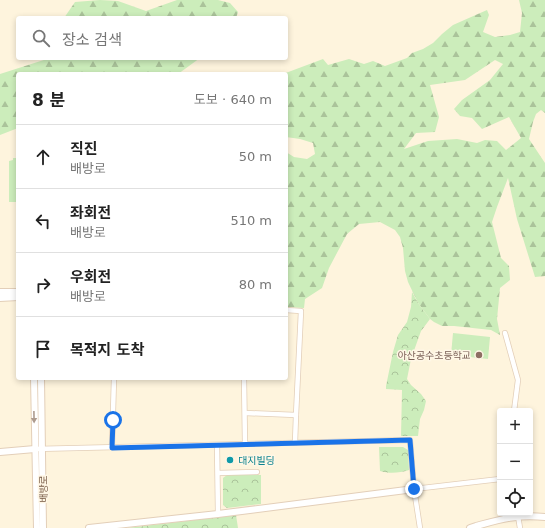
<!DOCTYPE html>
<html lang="ko">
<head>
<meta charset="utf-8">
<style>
  body { margin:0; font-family:"DejaVu Sans","Noto Sans KR",sans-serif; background:#f6f6f6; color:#222 }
  .controls { position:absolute; right:12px; bottom:12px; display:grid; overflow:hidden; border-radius:4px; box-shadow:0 2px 6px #0003 }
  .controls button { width:36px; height:36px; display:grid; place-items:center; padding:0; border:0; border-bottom:1px solid #e0e0e0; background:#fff; color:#222; font:20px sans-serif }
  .stop { position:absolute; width:12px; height:12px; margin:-9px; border:3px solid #1a73e8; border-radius:50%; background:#fff }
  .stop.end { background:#1a73e8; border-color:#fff; box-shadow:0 1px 4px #0008 }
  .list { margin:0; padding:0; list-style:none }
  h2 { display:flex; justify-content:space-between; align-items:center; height:52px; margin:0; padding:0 16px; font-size:17px }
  h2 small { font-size:13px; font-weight:400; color:#767676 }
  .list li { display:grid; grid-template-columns:26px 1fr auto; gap:12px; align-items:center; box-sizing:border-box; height:64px; padding:0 16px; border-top:1px solid #e0e0e0 }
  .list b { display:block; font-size:15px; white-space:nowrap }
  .list p { margin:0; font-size:13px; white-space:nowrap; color:#767676 }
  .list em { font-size:13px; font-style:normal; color:#767676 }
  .icon { flex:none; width:22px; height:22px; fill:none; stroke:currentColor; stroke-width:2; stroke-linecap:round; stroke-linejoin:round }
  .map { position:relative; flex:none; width:545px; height:528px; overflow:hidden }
  .search { position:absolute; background:#fff; box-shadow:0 2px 6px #0003; left:16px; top:16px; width:272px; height:44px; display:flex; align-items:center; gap:10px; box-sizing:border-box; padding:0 14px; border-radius:4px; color:#767676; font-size:15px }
  .panel { position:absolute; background:#fff; box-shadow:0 2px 6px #0003; left:16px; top:72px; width:272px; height:308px; border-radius:4px }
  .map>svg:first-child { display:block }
</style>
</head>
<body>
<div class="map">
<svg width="545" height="528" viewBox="0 0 545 528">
  <defs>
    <pattern id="forest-firs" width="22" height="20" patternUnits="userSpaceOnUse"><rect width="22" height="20" fill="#ccedbb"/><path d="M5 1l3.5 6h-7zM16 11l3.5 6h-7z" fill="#aac39a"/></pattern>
    <pattern id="park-crowns" width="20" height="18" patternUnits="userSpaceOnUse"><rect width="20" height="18" fill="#ccedbb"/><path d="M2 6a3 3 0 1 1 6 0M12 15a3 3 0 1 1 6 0" fill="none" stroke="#aac39a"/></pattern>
  </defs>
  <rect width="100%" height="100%" fill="#fef4dd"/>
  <g fill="#ccedbb">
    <polygon points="13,158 18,158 18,202 9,202 9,161 13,160"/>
    <polygon points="453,333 490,337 488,359 451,355"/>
  </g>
  <g fill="url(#forest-firs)" fill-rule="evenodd">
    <polygon points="100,0 118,1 146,11 177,0 218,0 230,3 238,12 236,18 64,18 75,2"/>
    <path d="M519 0H545V113L541 110 536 114 533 122 529 139 545 163V276L535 277 517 219 508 178 497 207 492 222 501 258 509 266 510 280 500 288 497 319 500 335 491 330 454 326H442L434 322 430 319 418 303 408 282 405 271 403 248 400 237 395 230 380 222 359 224 347 234 329 268 322 288 305 299 304 308 286 307V152L294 157 307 159 315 154 313 143 300 139 286 137V74H283L323 59 328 65 349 59 364 64 373 61 385 66 407 58 412 53 423 49 433 43 442 34 453 25 487 10 489 15 483 32 495 37 510 35 520 32 522 13ZM495 60 503 64 490 80 462 100 454 109 460 116 472 118 482 129 509 117 521 138 506 150 497 141 485 140 477 143 457 139 428 141 404 149 416 133 435 132 439 117 430 85 465 80Z"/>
    <polygon points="50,58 200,58 178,74 18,74 18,128 0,135 0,74"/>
  </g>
  <g fill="url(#park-crowns)">
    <polygon points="412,292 418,303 430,319 421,331 411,359 407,379 411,385 421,394 426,401 424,410 420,419 418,436 401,436 402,390 386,389 386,386 393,352 398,335 407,322 411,307"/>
    <path d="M379 447H403L408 450 409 470C400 473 389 474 380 471Z"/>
    <polygon points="227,475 261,475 261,504 227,508 223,505 223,478"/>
    <polygon points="236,515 238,528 127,528"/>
  </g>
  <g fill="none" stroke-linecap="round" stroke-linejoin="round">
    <g stroke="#e3cfb9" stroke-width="6">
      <g id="minor">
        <polyline points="505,333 518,380 514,411"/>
        <polyline points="244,378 245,444"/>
        <polyline points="245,413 296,415 301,311 286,310"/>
        <polyline points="295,443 296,415"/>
        <polyline points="217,445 218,514"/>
        <polyline points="112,447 114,378"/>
        <polyline points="35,449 410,440 414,489 420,528"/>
        <polyline points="218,473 257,472"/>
        <polyline points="414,489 500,479"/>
        <polyline points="518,516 520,528"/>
      </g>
    </g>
    <g stroke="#e3cfb9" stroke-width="8">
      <g id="tertiary">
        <polyline points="0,292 18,292"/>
        <polyline points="0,298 18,297"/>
        <polyline points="34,378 37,528"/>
        <polyline points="41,378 43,528"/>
        <polyline points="0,452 35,449"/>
        <polyline points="89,528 218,514 414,489"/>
        <path d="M470 528 476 526C502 519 518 514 545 517"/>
      </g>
    </g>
    <use href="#minor" stroke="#fff" stroke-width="4.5"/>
    <use href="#tertiary" stroke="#fff" stroke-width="6"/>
  </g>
  <defs><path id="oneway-solid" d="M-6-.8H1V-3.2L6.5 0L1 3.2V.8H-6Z"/></defs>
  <use fill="#ad9b8f" href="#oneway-solid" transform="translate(34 417) rotate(89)"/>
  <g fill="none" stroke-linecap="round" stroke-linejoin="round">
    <polyline stroke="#1a73e8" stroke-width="5" points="113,420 112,448 410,440 414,489"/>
  </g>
  <circle fill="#8d6e63" stroke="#fff7e6" stroke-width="1.5" cx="479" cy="355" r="4"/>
  <circle fill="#0f9aa8" stroke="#fff7e6" stroke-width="1.5" cx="230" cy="460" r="4"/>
  <g text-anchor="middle" stroke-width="3" stroke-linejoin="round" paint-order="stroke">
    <g font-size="10" fill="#785e54" stroke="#fff7e6" text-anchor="end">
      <text x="471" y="359">아산공수초등학교</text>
    </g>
    <g font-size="10" fill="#0d838f" stroke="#fff7e6" text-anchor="start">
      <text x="238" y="464">대지빌딩</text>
    </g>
    <g font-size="10" fill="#765944" stroke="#fff7e6">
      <text transform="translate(43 489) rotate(-90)" y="4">배방로</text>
    </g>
  </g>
</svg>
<div class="controls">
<button>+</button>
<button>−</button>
<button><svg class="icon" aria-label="locate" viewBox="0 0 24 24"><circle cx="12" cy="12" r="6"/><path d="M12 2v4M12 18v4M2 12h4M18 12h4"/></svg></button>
</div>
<div class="stop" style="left:113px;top:420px"></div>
<div class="stop end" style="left:414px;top:489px"></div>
<div class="search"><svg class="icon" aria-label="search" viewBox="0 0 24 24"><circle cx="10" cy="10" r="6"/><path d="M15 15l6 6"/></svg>장소 검색</div>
<section class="panel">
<h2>8 분<small>도보 · 640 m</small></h2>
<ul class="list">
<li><svg class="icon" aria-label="ahead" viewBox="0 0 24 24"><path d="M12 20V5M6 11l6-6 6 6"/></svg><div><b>직진</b><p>배방로</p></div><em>50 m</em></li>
<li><svg class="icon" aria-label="left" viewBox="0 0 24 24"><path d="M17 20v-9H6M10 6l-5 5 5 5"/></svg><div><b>좌회전</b><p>배방로</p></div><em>510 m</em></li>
<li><svg class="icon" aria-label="right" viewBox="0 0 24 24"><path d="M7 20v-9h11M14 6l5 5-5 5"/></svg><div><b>우회전</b><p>배방로</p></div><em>80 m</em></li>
<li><svg class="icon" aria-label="arrive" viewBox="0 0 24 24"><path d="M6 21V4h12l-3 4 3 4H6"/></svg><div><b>목적지 도착</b></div></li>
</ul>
</section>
</div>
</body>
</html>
